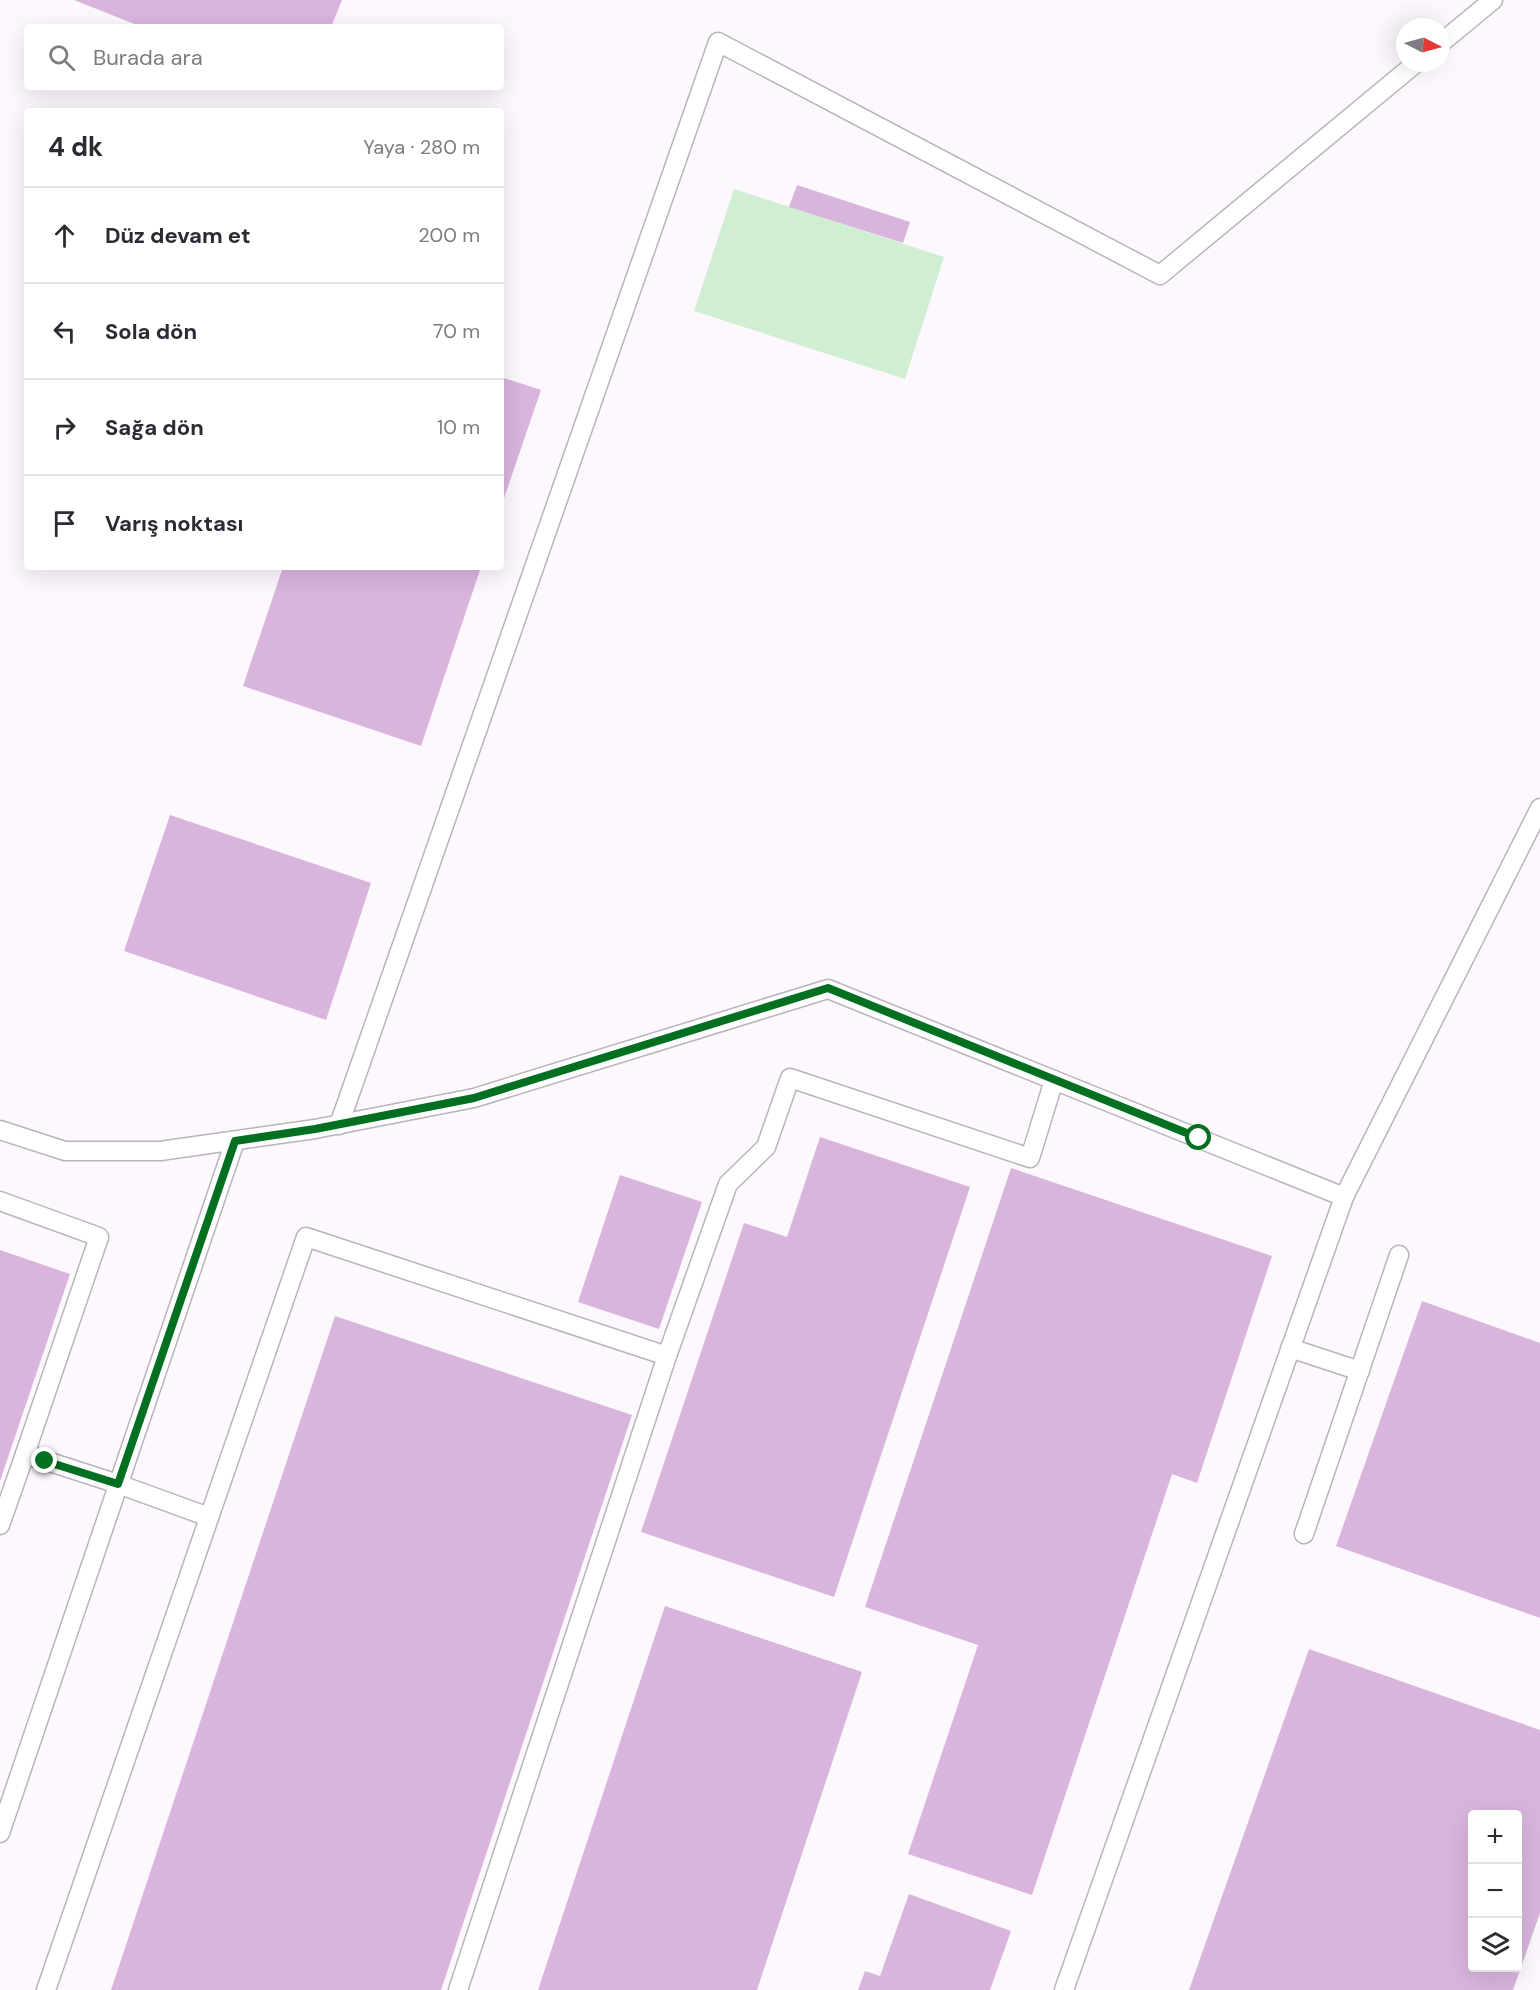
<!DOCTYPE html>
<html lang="tr">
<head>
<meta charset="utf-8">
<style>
  body { margin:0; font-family:"DM Sans",sans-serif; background:#f2f2f3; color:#2b2b33 }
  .controls { position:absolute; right:18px; bottom:18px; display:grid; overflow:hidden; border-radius:6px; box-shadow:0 6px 24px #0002 }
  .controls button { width:54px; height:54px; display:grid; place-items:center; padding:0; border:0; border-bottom:2px solid #e1e1e2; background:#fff; color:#2b2b33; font:30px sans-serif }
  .compass { position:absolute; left:1396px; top:18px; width:54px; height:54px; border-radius:50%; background:#fff; box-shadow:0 6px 24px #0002; rotate:96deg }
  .stop { position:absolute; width:18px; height:18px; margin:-14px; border:4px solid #037021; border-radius:50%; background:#fff }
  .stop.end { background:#037021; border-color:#fff; box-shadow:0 2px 6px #0008 }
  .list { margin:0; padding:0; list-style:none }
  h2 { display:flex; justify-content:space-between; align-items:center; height:78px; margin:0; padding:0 24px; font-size:26px }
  h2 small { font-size:20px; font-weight:400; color:#7c7c81 }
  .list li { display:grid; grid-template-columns:39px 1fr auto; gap:18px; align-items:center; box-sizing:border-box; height:96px; padding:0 24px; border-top:2px solid #e1e1e2 }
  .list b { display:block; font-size:22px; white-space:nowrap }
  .list em { font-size:20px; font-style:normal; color:#7c7c81 }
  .icon { flex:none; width:33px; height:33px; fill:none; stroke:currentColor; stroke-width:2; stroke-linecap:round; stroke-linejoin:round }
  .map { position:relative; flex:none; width:1540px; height:1990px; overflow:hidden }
  .search { position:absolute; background:#fff; box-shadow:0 6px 24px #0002; left:24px; top:24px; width:480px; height:66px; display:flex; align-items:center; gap:15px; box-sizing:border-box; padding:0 21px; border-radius:6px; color:#7c7c81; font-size:22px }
  .panel { position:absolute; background:#fff; box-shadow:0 6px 24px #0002; left:24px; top:108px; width:480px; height:462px; border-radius:6px }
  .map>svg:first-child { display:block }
</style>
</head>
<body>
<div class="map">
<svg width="1540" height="1990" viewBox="0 0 1540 1990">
  <rect width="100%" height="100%" fill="#fdf8fe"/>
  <polygon fill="#d0eed1" points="734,189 944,257 905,379 694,311"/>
  <g fill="#d9b5de" fill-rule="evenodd">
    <polygon points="74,0 342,0 331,27 142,27"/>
    <polygon points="797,185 910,222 903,243 789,207"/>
    <polygon points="501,377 541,390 501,507"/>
    <polygon points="283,567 481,567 421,746 243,686"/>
    <polygon points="170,815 371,883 326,1020 124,951"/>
    <polygon points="820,1137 970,1187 834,1597 641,1532 744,1223 787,1237"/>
    <polygon points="1011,1168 1272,1256 1197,1483 1172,1474 1032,1895 908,1854 978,1645 865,1607"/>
    <polygon points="620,1175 702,1202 659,1329 578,1302"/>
    <polygon points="0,1250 70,1274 0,1481"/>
    <polygon points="1422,1301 1540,1343 1540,1618 1336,1546"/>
    <polygon points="335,1316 632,1415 441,1990 111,1990"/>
    <polygon points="665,1606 862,1672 757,1990 538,1990"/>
    <path d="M1309 1649 1540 1730V1913L1513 1990H1189ZM1472 1814H1518V1968H1472Z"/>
    <polygon points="909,1894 1011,1931 990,1990 858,1990 865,1971 880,1976"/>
  </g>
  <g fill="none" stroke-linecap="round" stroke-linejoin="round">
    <g stroke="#b9b4ba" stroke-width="21">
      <g id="lane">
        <polyline points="1441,43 1493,0"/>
        <polyline points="339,1125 718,42 1160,275 1416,63"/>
        <polyline points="0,1130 65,1151 160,1151 315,1129 474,1098 828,989 1344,1197"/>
        <polyline points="0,1201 99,1237 25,1454"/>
        <polyline points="1290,1348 1360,1371"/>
        <polyline points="0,1525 25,1454 118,1484 209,1517"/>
        <polyline points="1304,1534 1399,1255"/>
        <polyline points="0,1833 235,1141"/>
        <polyline points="46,1990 306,1237 667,1356"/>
        <polyline points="458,1990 667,1356 728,1184 766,1147 790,1078 1030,1158 1054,1080"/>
        <polyline points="1064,1990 1344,1197 1540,808"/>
      </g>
    </g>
    <use href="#lane" stroke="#fff" stroke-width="18"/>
  </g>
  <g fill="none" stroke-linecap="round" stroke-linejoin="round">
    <polyline stroke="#037021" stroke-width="8" points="45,1461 118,1484 235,1141 315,1129 474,1098 828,988 1199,1138"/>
  </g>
</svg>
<div class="controls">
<button>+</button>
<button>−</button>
<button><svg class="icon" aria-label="layers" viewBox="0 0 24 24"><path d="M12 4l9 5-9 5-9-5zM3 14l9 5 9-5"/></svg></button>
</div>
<svg class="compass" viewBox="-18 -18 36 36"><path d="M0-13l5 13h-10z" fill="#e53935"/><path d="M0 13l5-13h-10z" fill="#7c7c81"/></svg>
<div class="stop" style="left:1199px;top:1138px"></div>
<div class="stop end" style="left:45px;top:1461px"></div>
<div class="search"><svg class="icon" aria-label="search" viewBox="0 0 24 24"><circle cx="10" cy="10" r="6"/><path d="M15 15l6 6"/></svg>Burada ara</div>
<section class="panel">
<h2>4 dk<small>Yaya · 280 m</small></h2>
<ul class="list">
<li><svg class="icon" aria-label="ahead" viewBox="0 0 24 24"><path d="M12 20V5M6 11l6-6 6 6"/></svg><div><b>Düz devam et</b></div><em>200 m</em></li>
<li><svg class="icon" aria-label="left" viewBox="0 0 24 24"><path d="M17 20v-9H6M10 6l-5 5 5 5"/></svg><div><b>Sola dön</b></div><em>70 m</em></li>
<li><svg class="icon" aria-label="right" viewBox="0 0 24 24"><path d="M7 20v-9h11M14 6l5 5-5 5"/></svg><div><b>Sağa dön</b></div><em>10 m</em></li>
<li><svg class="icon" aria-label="arrive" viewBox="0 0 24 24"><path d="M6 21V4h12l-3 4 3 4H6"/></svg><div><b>Varış noktası</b></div></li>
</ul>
</section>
</div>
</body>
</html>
